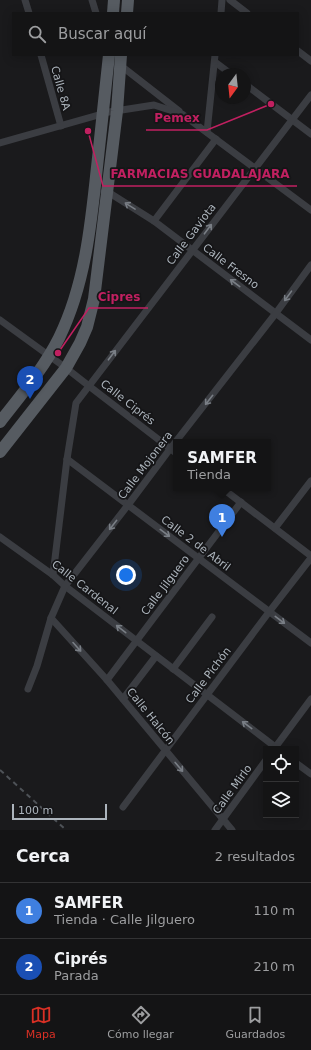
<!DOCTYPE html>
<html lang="es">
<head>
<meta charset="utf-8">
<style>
  body { margin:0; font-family:"DejaVu Sans",sans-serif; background:#212122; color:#f1f3f6 }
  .controls { position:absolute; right:12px; bottom:12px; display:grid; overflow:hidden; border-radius:0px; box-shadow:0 2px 10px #0003 }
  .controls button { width:36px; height:36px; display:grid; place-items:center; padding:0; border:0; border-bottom:1px solid #333334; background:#141415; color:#f1f3f6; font:20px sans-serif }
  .compass { position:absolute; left:215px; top:68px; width:36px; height:36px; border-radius:50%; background:#141415; box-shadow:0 2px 10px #0003; rotate:195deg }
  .scale { position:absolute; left:12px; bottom:10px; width:95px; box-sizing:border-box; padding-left:4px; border:2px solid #acb4bc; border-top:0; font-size:11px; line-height:14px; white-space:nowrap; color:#acb4bc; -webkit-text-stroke:3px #151517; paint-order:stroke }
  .you { position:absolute; left:126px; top:575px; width:14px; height:14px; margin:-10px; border:3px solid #fff; border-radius:50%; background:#1a73e8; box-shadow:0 0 0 6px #1a73e833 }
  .badge { display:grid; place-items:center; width:26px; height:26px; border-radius:50%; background:#d93025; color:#fff; font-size:13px; font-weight:700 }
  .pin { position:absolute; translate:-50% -33px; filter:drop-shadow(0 1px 2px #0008) }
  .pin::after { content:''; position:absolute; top:21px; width:14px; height:12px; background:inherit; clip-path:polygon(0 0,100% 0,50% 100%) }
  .popup { position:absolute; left:173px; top:439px; width:98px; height:52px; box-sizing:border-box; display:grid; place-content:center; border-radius:0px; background:#141415; filter:drop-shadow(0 1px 3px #0005); font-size:13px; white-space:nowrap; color:#9d9ea0 }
  .popup b { font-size:15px; color:#f1f3f6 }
  .popup::after { content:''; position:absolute; left:50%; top:100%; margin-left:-8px; border:8px solid transparent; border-top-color:#141415 }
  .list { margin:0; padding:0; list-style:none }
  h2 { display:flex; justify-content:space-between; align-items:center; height:52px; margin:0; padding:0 16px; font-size:17px }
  h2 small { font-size:13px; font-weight:400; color:#9d9ea0 }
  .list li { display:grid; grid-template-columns:26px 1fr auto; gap:12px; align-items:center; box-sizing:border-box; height:56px; padding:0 16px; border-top:1px solid #333334 }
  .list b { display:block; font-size:15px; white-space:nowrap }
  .list p { margin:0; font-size:13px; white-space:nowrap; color:#9d9ea0 }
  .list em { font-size:13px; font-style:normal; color:#9d9ea0 }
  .icon { flex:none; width:22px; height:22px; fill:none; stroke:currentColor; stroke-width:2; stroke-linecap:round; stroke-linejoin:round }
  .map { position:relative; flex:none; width:311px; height:830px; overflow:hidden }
  .search { position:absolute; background:#141415; box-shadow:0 2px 10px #0003; left:12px; right:12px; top:12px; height:44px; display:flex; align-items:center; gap:10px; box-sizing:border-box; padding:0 14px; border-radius:0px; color:#9d9ea0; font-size:15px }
  .sheet { height:164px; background:#141415 }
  nav { display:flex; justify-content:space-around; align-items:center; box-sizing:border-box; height:56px; border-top:1px solid #333334; background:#141415; font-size:11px; color:#9d9ea0 }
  nav a { display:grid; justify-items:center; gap:2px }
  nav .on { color:#d93025 }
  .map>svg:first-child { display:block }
</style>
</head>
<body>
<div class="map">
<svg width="311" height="830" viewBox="0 0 311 830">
  <rect width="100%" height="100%" fill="#1a1a1c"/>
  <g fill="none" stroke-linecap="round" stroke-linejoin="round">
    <g stroke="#3b3d42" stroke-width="7">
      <polyline points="25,0 29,13"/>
      <polyline points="92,0 96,13"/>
      <polyline points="230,0 247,13"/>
      <polyline points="221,13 222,0"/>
      <polyline points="298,51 311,61"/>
      <polyline points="41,55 61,126"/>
      <polyline points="215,62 231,74"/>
      <polyline points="120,65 179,111"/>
      <polyline points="245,84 311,134"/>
      <polyline points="207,132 215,55"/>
      <polyline points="0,143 109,112 154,105 182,114 311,210"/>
      <polyline points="104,192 108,192 154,221 311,340"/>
      <polyline points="154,221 216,139"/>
      <polyline points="0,320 66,368 89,386 176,453"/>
      <polyline points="67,459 311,643"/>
      <polyline points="222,488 311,556"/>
      <polyline points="275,528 311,481"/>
      <polyline points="0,537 53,575 65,586 278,749"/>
      <polyline points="53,575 67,459 76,403 311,95"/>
      <polyline points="51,618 107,680 232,830"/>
      <polyline points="173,669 212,617"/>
      <polyline points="107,680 241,502"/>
      <polyline points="28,689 37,666 51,618 65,586 128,505 170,449 276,313 311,265"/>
      <polyline points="123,699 156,656"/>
      <polyline points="274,749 311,699"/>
      <polyline points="296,763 311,774"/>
      <polyline points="123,807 269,612 311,558"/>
      <polyline points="215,830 266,760"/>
    </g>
    <g stroke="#565b61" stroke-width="12">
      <polyline points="113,13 114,0"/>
      <polyline points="127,13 128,0"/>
      <path d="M0 422C21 395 44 368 59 338 85 285 91 225 97 167 101 130 105 92 109 55"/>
      <polyline points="0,452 66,368 80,343 87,327 94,299 117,111 121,55"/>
    </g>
    <polyline stroke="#4e5257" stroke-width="2" stroke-dasharray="5 4" stroke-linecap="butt" points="0,770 66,830"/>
  </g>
  <defs><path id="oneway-shaft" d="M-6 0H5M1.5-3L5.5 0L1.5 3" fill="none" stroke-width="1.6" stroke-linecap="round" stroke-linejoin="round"/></defs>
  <g stroke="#797e85">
    <use href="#oneway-shaft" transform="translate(130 206) rotate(-148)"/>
    <use href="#oneway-shaft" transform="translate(208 229) rotate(-53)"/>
    <use href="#oneway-shaft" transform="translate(235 283) rotate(-143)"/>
    <use href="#oneway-shaft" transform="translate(288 296) rotate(126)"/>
    <use href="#oneway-shaft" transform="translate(112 355) rotate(-53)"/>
    <use href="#oneway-shaft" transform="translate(209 400) rotate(128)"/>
    <use href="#oneway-shaft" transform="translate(113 525) rotate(128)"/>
    <use href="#oneway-shaft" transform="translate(165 533) rotate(37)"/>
    <use href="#oneway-shaft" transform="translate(280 620) rotate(37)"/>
    <use href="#oneway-shaft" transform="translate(121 629) rotate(-142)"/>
    <use href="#oneway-shaft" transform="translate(77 647) rotate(48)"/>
    <use href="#oneway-shaft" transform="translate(247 725) rotate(-143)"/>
    <use href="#oneway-shaft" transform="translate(179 767) rotate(50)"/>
  </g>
  <g text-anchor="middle" stroke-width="3.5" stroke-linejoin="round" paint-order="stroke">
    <g font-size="11" fill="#acb4bc" stroke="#151517">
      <text transform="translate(61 88) rotate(74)" y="4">Calle 8A</text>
      <text transform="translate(191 234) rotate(-53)" y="4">Calle Gaviota</text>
      <text transform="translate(231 266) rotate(37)" y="4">Calle Fresno</text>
      <text transform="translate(128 402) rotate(38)" y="4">Calle Ciprés</text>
      <text transform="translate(145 465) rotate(-53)" y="4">Calle Mojonera</text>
      <text transform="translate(196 543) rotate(37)" y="4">Calle 2 de Abril</text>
      <text transform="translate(165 585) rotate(-53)" y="4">Calle Jilguero</text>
      <text transform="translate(85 587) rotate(38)" y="4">Calle Cardenal</text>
      <text transform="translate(208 675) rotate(-53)" y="4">Calle Pichón</text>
      <text transform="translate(151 716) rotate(51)" y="4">Calle Halcón</text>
      <text transform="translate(232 789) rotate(-54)" y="4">Calle Mirlo</text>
    </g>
  </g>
  <path fill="none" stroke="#c12060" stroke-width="1.5" d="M271 104L207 130H146M88 131L103 186H297M58 353L89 308H148"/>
  <g fill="#c12060" stroke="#151517" stroke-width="1.5">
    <circle cx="271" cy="104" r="4"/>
    <circle cx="88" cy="131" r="4"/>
    <circle cx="58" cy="353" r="4"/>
  </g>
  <g font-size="12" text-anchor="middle" font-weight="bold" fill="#c12060" stroke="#151517" stroke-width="3.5" stroke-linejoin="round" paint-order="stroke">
    <text x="177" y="122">Pemex</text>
    <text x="200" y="178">FARMACIAS GUADALAJARA</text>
    <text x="119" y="301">Cipres</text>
  </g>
</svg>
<div class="controls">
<button><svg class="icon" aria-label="locate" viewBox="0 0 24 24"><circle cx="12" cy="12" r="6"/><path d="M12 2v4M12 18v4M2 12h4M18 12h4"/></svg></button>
<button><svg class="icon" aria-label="layers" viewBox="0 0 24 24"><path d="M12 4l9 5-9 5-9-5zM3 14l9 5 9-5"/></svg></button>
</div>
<svg class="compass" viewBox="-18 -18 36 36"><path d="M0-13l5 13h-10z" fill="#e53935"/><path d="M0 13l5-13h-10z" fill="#9d9ea0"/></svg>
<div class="scale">100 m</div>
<div class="you"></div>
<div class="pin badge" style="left:222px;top:537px;background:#3f7fe0">1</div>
<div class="popup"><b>SAMFER</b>Tienda</div>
<div class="pin badge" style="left:30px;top:399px;background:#1a4fb4">2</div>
<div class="search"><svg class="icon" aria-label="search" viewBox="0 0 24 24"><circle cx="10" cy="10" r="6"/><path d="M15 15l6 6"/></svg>Buscar aquí</div>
</div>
<section class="sheet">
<h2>Cerca<small>2 resultados</small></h2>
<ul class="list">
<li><span class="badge" style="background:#3f7fe0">1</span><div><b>SAMFER</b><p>Tienda · Calle Jilguero</p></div><em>110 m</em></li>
<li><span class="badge" style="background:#1a4fb4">2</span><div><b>Ciprés</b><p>Parada</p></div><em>210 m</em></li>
</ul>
</section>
<nav>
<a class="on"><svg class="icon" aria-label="map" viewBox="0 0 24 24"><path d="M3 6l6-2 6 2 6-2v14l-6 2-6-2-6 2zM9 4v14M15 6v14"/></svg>Mapa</a>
<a><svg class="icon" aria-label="directions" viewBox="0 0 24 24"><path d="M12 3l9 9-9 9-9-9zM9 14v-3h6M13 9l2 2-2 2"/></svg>Cómo llegar</a>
<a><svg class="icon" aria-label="saved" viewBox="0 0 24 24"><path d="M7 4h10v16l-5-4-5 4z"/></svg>Guardados</a>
</nav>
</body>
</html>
